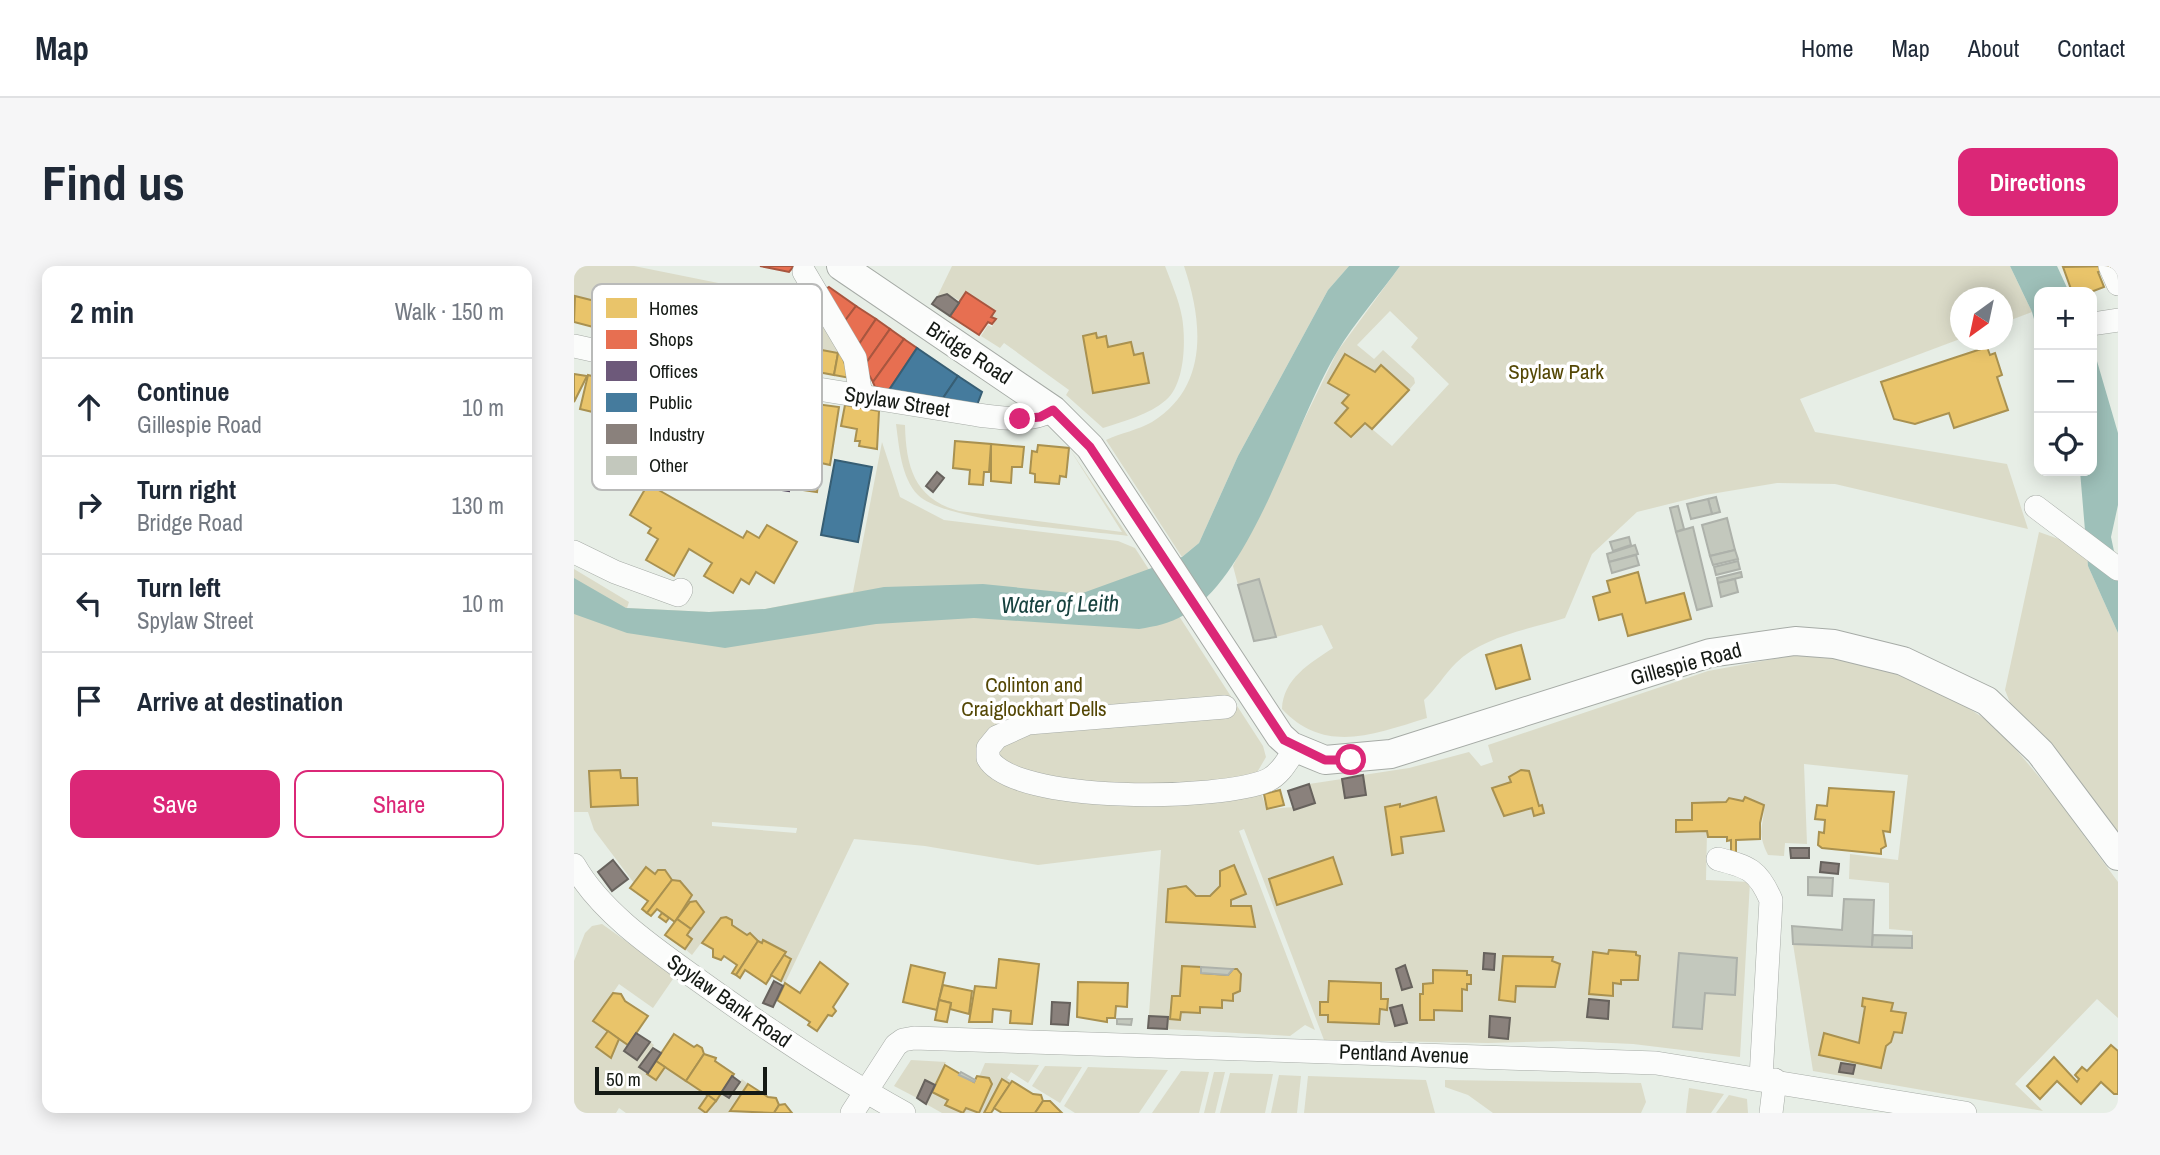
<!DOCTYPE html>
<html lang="en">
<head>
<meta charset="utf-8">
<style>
  body { margin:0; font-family:"Archivo Narrow",sans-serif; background:#f6f6f7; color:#1f2937 }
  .controls { position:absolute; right:21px; top:21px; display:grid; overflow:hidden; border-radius:14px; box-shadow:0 4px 18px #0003 }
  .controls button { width:63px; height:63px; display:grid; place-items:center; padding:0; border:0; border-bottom:2px solid #e0e1e3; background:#fff; color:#1f2937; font:35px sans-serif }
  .compass { position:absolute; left:1376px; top:21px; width:63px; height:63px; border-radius:50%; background:#fff; box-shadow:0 4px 18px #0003; rotate:213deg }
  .scale { position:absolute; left:21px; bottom:18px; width:172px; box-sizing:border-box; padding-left:7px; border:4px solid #151a15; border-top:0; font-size:19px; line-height:24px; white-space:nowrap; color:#151a15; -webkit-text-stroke:5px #fff; paint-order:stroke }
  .stop { position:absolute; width:21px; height:21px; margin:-16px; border:5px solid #db2777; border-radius:50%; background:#fff }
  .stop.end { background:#db2777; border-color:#fff; box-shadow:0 2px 7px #0008 }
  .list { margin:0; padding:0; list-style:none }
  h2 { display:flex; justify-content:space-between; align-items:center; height:91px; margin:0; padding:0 28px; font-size:30px }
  h2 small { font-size:23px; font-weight:400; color:#747a83 }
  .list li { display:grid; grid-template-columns:46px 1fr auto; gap:21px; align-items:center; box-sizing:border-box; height:98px; padding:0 28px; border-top:2px solid #e0e1e3 }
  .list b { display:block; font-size:26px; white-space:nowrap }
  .list p { margin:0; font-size:23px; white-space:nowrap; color:#747a83 }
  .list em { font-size:23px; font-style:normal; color:#747a83 }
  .actions { display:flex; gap:14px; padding:21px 28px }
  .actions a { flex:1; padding:16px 0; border:2px solid #db2777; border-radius:14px; text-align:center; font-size:24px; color:#db2777 }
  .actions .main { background:#db2777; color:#fff }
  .icon { flex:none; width:38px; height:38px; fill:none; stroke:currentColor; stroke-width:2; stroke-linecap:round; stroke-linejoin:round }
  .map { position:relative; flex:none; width:1544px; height:847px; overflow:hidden; border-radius:14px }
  header { display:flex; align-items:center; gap:42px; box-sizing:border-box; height:98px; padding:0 35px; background:#fff; border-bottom:2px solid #e0e1e3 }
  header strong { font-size:33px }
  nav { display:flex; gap:38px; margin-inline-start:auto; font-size:24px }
  .intro { display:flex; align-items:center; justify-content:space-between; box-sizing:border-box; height:168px; padding:0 42px }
  h1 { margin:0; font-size:49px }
  .button { padding:18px 32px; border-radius:14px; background:#db2777; color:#fff; font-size:24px; font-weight:700 }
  main { display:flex; gap:42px; padding:0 42px }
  aside { flex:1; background:#fff; border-radius:14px; box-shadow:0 4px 18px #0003 }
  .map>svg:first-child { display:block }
</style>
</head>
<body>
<header>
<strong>Map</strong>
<nav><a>Home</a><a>Map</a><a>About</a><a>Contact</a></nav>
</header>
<div class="intro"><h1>Find us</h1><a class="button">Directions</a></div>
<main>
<aside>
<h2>2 min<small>Walk · 150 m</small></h2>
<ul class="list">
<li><svg class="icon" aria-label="ahead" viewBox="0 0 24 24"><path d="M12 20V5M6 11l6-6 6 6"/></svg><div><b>Continue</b><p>Gillespie Road</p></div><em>10 m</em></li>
<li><svg class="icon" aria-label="right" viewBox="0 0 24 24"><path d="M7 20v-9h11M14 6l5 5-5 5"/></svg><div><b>Turn right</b><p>Bridge Road</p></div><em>130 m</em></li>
<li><svg class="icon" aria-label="left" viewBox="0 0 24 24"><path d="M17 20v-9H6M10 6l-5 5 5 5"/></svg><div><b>Turn left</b><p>Spylaw Street</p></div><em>10 m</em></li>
<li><svg class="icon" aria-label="arrive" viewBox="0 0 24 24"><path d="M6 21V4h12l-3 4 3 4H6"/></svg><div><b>Arrive at destination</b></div></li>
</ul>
<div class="actions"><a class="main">Save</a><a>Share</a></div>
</aside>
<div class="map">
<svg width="1544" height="847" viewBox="0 0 1544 847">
  <rect width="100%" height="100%" fill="#e7eee6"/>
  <g fill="#dbdbc8" fill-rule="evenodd">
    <polygon points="0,0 60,0 244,37 265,82 264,87 143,64 0,30"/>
    <path d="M378 0H591C597 16 605 34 608 51 612 74 611 118 592 134 575 149 550 155 529 162L492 129 495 124 430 77 426 82 407 70 414 59 418 61 422 53 373 28 363 31Z"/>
    <path d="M610 0H775L754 24 664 190 625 277 608 291 532 174C547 167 564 164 578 156 635 121 629 56 610 0Z"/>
    <path d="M826 0H1436L1458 46 1429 57 1428 32H1386V73L1226 133 1241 166 1433 198 1454 263 1261 218 1203 217 1131 229 1063 246 1018 288 991 352C956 363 909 370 882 397 870 409 862 423 850 434L853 452C800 468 751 489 708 443 709 413 736 397 759 382L748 359 702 371 684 313 664 319 659 300 763 86ZM816 45 844 72 837 81 875 118 818 180 791 157 777 171 761 157 774 142 768 137 775 129 754 116 771 89 801 106 807 99 835 124 841 117 840 112 809 84 800 93 783 79Z"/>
    <path d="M322 158 331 159C332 202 341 233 385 245L548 266 495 182 554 270C509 264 373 257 344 229 327 212 325 180 322 158Z"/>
    <path d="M308 176 326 231 370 254 544 275 561 282 689 480 692 491 681 510 693 544C710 540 723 543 740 537L735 518 768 513 771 532 792 529 789 509 835 502 895 486 907 500 919 496 914 479 1134 405 1221 389 1248 388 1298 396 1366 424 1422 460 1478 526 1544 616V752L1523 733 1441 818 1469 845 1239 805 1219 678 1338 682V665L1315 663V617L1275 613 1276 588 1324 594 1334 509 1230 498 1233 578 1211 577 1210 590 1194 589C1182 565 1190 561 1190 540L1171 531 1169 535 1155 532 1152 536 1118 537V554H1102L1103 566 1133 565 1132 614 1176 616 1166 791 1059 778 994 775 914 777 750 774 670 563 665 565 741 764 731 759 716 770 574 762 587 584 464 599 351 580 280 573 211 717 207 715 217 694 210 689 212 685 190 674 188 677 177 667 173 669 158 659V654L152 651 146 652 118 689 111 683 118 673 113 669 126 638 114 635 118 629 106 616 102 617 91 604 81 608 72 601 60 617 20 564 14 546H0V303L55 336 53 342 135 346 191 343 279 326ZM138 556 223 562V563L222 567 138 560Z"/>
    <polygon points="1465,266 1513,283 1514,300 1544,367 1544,576 1437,439 1431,424"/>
    <polygon points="28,658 101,710 79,742 45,718 20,755 34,765 22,782 37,791 45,773 54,779 50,786 63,794 76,776 80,779 65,801 82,814 91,801 134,829 125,842 132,847 52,847 45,842 42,847 0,847 0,695 11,667 18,660"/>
    <polygon points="337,794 372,796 361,819 351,815 343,832 320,820"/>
    <polygon points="411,797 465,799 454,817 437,806 433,812 438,815 436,818 428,813 410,847 405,847 418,818 415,812 405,811"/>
    <polygon points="471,800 508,801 486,837 458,820"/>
    <polygon points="514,801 594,804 565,847 501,847 490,840"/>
    <polygon points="607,805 635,806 625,847 578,847"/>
    <polygon points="640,806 651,806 641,847 630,847"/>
    <polygon points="656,807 699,808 691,847 646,847"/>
    <polygon points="705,809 727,810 723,847 697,847"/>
    <polygon points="734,810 852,814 861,847 730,847"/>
    <polygon points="168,813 174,818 155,847 134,847 147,827 155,832"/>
    <polygon points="871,814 1067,817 1072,836 1067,847 919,847 894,829 871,821"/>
    <polygon points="1115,822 1150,828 1137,847 1112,847"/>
    <polygon points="358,826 374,834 372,838 389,847 392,842 403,847 368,847 352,838"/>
    <polygon points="1155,829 1173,833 1174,847 1142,847"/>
  </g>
  <g fill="#9ec0b9">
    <path d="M775 0H826C806 28 781 56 763 86 721 155 679 310 610 349 595 358 582 360 565 363L400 352 302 358 151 382 53 367 0 348V312L52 342 135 346 191 343 310 321 409 318 506 328 608 291 625 277 664 190 754 24Z"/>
    <polygon points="1436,0 1483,0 1495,26 1465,26 1465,71 1458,46"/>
    <polygon points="1518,78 1544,167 1544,239 1537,271 1544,304 1544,367 1514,300 1506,205 1518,205"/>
  </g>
  <g fill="#e9c46a" stroke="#a99150" stroke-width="2">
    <polygon points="1540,0 1524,6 1530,21 1517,26 1497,23 1489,1"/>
    <polygon points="1,30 29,37 23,62 0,56"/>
    <polygon points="522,67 523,72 532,70 534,81 557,76 560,89 569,87 575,117 519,127 509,70"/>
    <polygon points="1413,81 1416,89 1421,87 1428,109 1423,111 1434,144 1380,162 1375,147 1341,158 1320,153 1307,116"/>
    <polygon points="237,82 264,87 260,109 233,104"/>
    <polygon points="265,82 276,112 260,109"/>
    <polygon points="771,88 801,106 807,99 835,124 798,163 791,157 777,171 761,157 774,142 768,137 775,129 754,117"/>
    <polygon points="0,108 13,110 0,136"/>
    <polygon points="14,109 60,120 52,154 6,143"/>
    <polygon points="227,136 265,141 256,199 247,197 243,226 215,222"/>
    <polygon points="271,139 305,145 303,183 285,180 286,175 281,175 283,163 267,160"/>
    <polygon points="381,175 417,178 415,206 410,206 409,219 395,218 396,204 379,202"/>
    <polygon points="417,178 450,181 448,201 438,201 437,217 417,215"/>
    <polygon points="464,179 495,182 492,211 486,210 485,218 461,216 461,208 456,207 458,185 463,186"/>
    <polygon points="74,218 169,272 173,265 185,272 193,259 223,276 200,317 182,306 175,318 167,313 159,327 130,310 138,297 115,283 100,310 72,294 84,273 74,267 77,262 56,249"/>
    <polygon points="1064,306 1072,337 1110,327 1117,353 1054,370 1048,348 1025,354 1019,331 1036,326 1033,315"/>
    <polygon points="947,379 956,413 922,423 912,389"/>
    <polygon points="46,504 47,512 63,512 64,539 17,541 15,505"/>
    <polygon points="947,504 955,505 965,540 968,539 970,547 960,550 958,542 930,550 918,522 937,516 935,511"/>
    <polygon points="1255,522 1320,526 1316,566 1309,565 1312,580 1307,583 1307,588 1248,582 1244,579 1245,566 1250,567 1251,554 1241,553 1243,539 1253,540"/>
    <polygon points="706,524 710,539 693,543 690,528"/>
    <polygon points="862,531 870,565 827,571 829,587 818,589 811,541 826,538 826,541"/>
    <polygon points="1171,531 1190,539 1186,557 1186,573 1162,574 1162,587 1157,587 1157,574 1153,575 1153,571 1134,571 1133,565 1102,566 1102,554 1118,554 1118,537 1152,536 1155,532 1169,535"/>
    <polygon points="759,591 768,618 703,639 695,613"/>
    <polygon points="660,599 672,628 657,634 657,640 677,640 681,661 592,656 594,623 612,620 622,630 636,630 646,620 646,605"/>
    <polygon points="72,601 81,608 84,604 91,604 98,614 73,647 68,643 74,635 56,622"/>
    <polygon points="98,614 106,615 118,629 101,656 83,643 77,650 73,647"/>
    <polygon points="122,635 130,646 117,663 103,653 116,636"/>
    <polygon points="88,647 95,652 92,656 85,651"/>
    <polygon points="152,651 158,654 158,659 173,669 176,667 184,675 162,709 158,707 163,699 150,690 147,694 139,691 139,683 128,677 147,652"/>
    <polygon points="103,653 117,663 113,669 118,673 111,683 91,669"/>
    <polygon points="189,674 212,686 192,718 171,704 166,712 162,709 184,675 188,677"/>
    <polygon points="1035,684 1062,686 1062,689 1066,690 1064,714 1047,714 1047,718 1039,717 1039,730 1015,728 1019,686 1034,688"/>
    <polygon points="210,689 217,693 207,715 197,709"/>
    <polygon points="929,690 979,691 978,695 986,698 981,721 942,720 941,736 925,734"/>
    <polygon points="425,693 465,698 458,758 436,757 437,745 419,743 418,756 395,756 401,720 422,722"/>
    <polygon points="246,696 274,718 259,741 262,745 258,750 254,749 243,765 234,759 236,756 203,734 211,717 226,727"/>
    <polygon points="337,699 371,707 363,744 329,736"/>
    <polygon points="608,700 627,701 627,707 654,709 659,703 663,703 667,708 666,725 659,728 659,735 648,734 648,742 626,741 626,747 607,746 606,754 596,753 598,730 606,730"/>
    <polygon points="859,704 893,705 893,709 897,709 897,718 893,718 893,724 888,723 888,745 860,744 860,754 846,754 846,728 849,728 849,718 859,717"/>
    <polygon points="755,715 807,717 807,733 814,733 813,744 806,743 805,758 754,756 754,749 746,749 746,736 754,736"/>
    <polygon points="504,716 554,717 553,741 542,740 541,752 533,752 533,756 503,751"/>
    <polygon points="369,719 398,725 395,748 376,743 377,737 365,734"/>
    <polygon points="39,727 47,728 51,735 74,750 54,779 19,755"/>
    <polygon points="1289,732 1319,737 1317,745 1332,747 1328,767 1320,766 1317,776 1312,780 1307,802 1245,789 1250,767 1285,777 1291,741 1288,740"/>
    <polygon points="365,734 377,737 373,756 361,754"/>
    <polygon points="34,765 45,773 37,792 22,781"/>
    <polygon points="100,768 120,781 123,779 128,782 130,788 112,815 82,795"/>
    <polygon points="1537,779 1544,785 1544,828 1540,828 1527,816 1507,838 1483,815 1466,833 1453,820 1480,791 1503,816 1505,813 1501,809 1508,801 1513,805"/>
    <polygon points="130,788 142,792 141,795 160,808 142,835 112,815"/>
    <polygon points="82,795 91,801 82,814 73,808"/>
    <polygon points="371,799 400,816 403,810 415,812 418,818 405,847 392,842 389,847 371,839 374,834 358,826"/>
    <polygon points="428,813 436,818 417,847 410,847"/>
    <polygon points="438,815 459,828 467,829 469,835 461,847 428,847 420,842"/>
    <polygon points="174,818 194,831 202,832 205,839 200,847 156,845"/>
    <polygon points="134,829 142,835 132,847 125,842"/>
    <polygon points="469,835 476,835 488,847 461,847"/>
    <polygon points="211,838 218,847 200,847 205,839"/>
  </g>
  <g fill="#e76f51" stroke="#a8563f" stroke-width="2">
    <polygon points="186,0 220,0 215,6"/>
    <polygon points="255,21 282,40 267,60 247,26"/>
    <polygon points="392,26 421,45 417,51 422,53 418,58 414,56 405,69 376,50"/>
    <polygon points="282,40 302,53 281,84 267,60"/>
    <polygon points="302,53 316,63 290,100 281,84"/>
    <polygon points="316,63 330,73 299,116 290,100"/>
    <polygon points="330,73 343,82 315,124 301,121 299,116"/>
  </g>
  <polygon fill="#6d597a" stroke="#53465c" stroke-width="2" points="143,124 227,136 215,225 127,212"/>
  <g fill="#457b9d" stroke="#375e74" stroke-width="2">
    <polygon points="343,82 384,110 369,132 315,124"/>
    <polygon points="384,110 408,126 403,139 369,132"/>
    <polygon points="261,194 298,201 284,276 247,269"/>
  </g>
  <g fill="#8a817c" stroke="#67625d" stroke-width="2">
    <polygon points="373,28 385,37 376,50 358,38 363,31"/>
    <polygon points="363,206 370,212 359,226 352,220"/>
    <polygon points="789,509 792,529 771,532 768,513"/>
    <polygon points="735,518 741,537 720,544 714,525"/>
    <polygon points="1216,582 1235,582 1235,592 1217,592"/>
    <polygon points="39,594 54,613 38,625 24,606"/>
    <polygon points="1247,596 1265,598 1264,608 1246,606"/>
    <polygon points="910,687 921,688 920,704 909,703"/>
    <polygon points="831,699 838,721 828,724 822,703"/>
    <polygon points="200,715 209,720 199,741 189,737"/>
    <polygon points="1015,733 1035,735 1034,753 1013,751"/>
    <polygon points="478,736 496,737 494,759 477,758"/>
    <polygon points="828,739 833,757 821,760 816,742"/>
    <polygon points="575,750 594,751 593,763 574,762"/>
    <polygon points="916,750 936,752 934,773 915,771"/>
    <polygon points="62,767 76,776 63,794 50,785"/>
    <polygon points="79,782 87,787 74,807 65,801"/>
    <polygon points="1267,797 1281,799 1279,808 1265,806"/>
    <polygon points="158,810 166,816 155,832 147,827"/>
    <polygon points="351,814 361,819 352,838 343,832"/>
  </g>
  <g fill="#c3c8bd" stroke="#adb1aa" stroke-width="2">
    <polygon points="1142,231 1146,246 1138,248 1134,233"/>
    <polygon points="1134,233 1138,248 1117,253 1113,238"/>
    <polygon points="1104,240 1110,263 1102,266 1096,242"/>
    <polygon points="1153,252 1161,284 1136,290 1128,259"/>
    <polygon points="1119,261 1138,340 1123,344 1102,266"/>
    <polygon points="1055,271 1057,279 1039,285 1036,276"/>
    <polygon points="1061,279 1064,288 1035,296 1033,288"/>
    <polygon points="1161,284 1164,293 1139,299 1136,290"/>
    <polygon points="1062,289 1065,299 1038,307 1035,296"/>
    <polygon points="1164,295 1166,303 1142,309 1140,301"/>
    <polygon points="1167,306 1168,311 1144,317 1143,312"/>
    <polygon points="685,313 702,371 680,375 664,319"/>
    <polygon points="1161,313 1164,326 1147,331 1144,317"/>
    <polygon points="1234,611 1259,612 1258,630 1234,629"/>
    <polygon points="1270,633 1300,634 1298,681 1219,678 1218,660 1268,664"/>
    <polygon points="1299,669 1338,670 1338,682 1298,681"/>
    <polygon points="1105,687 1163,692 1161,729 1131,727 1128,763 1099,761"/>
    <polygon points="627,701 659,703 654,709 627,707"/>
    <polygon points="543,753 558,753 557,759 543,758"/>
    <polygon points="387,806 401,814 400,816 385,809"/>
  </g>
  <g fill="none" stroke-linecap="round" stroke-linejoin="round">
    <g stroke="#a6aba6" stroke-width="24">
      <g id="minor">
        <polyline points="1536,0 1544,18"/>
        <polyline points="230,6 281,92 287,130"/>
        <polyline points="1518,58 1544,54"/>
        <path d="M0 80 59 93 404 149C430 152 454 157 479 144"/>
        <polyline points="1462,241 1544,303"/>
        <polyline points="0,286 41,306 104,329 107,324"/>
        <path d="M651 441 454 457 423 471 414 482V492C439 538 649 535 694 514 707 508 714 493 722 482"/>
        <path d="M1144 593C1175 601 1184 604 1197 634L1187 812"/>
        <path d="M0 599C26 645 78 681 120 711 188 760 257 807 330 847"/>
        <polyline points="278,847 322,779 329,774 340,772 1082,797 1391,847"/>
        <polyline points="1197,847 1201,814"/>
      </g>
    </g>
    <g stroke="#a6aba6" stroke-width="30">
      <polyline id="major" points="267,0 479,144 516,181 706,470 717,480 751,494 817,488 1136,387 1221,375 1260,378 1329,395 1413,435 1466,486 1544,590"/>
    </g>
    <use href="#minor" stroke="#fbfcfb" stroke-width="23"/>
    <use href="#major" stroke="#fbfcfb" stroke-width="28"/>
  </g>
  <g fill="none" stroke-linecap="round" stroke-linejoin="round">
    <polyline stroke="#db2777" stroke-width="9" points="446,153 466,151 479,144 516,181 710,474 751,494 777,494"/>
  </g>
  <g text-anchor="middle" stroke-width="7" stroke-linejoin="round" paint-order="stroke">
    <g font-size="21" fill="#151a15" stroke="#fff">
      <text transform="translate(395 87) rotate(33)" y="7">Bridge Road</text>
      <text transform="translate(323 136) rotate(9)" y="7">Spylaw Street</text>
      <text transform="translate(1112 398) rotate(-15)" y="7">Gillespie Road</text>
      <text transform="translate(155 735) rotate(35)" y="7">Spylaw Bank Road</text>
      <text transform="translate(830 788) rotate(2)" y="7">Pentland Avenue</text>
    </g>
    <g font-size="21" fill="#544705" stroke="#fff">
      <text x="982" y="113">Spylaw Park</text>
      <text x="460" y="426">Colinton and<tspan x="460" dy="24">Craiglockhart Dells</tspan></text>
    </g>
    <g font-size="23" font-style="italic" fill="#16413e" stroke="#fff">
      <text transform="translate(486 338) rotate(-1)" y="8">Water of Leith</text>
    </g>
  </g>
  <rect x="18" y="18" width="230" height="206" rx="10" fill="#fff" stroke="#b9bab9" stroke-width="2"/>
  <rect x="32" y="32" width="31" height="20" fill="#e9c46a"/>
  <rect x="32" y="64" width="31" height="19" fill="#e76f51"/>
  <rect x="32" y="95" width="31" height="20" fill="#6d597a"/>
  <rect x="32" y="127" width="31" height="19" fill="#457b9d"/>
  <rect x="32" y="158" width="31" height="20" fill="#8a817c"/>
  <rect x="32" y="190" width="31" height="19" fill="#c3c8bd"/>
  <g font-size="19" fill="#151a15">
    <text x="75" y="49">Homes</text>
    <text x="75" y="80">Shops</text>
    <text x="75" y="112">Offices</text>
    <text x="75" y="143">Public</text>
    <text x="75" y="175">Industry</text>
    <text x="75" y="206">Other</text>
  </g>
</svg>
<div class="controls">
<button>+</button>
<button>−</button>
<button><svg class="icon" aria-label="locate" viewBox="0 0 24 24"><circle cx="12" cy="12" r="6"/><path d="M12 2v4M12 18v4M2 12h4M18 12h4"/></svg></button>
</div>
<svg class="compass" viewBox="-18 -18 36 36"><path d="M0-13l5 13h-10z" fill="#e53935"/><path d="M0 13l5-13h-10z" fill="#747a83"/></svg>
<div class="scale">50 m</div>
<div class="stop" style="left:777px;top:494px"></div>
<div class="stop end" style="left:446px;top:153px"></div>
</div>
</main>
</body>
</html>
